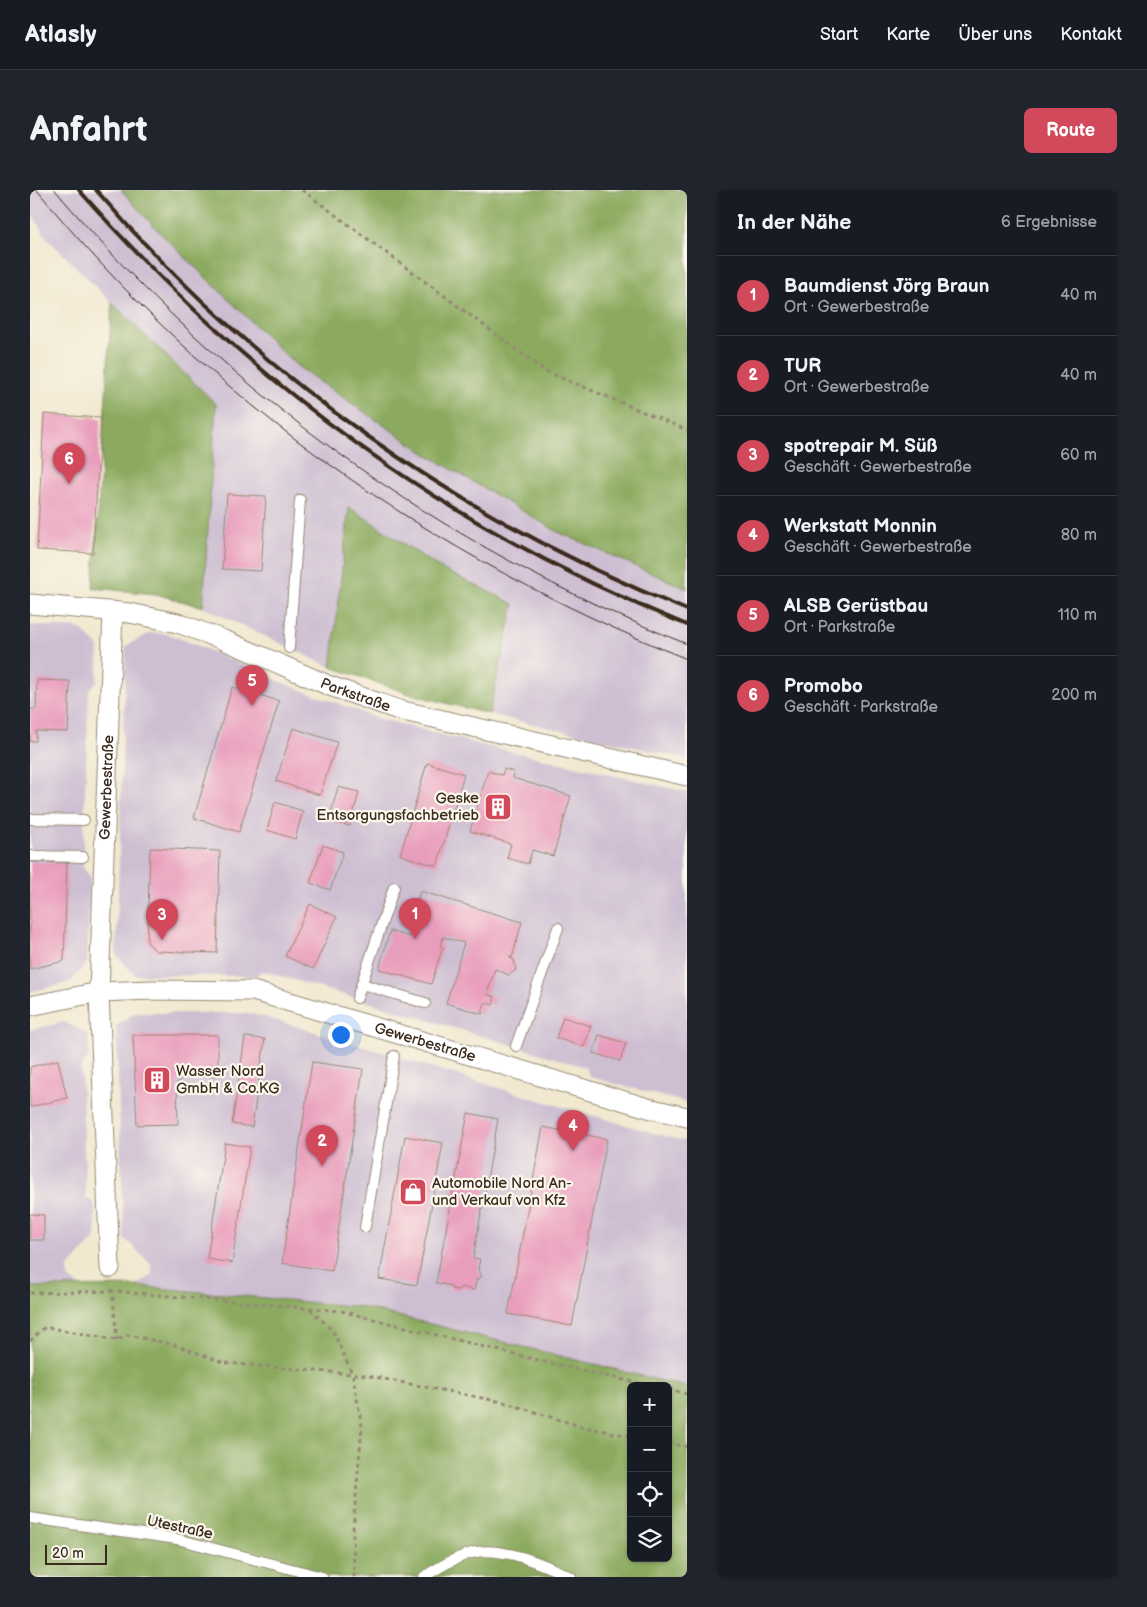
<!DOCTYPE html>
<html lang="de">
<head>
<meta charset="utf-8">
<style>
  body { margin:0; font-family:"Balsamiq Sans",sans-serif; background:#20242c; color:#f1f3f6 }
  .controls { position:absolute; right:15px; bottom:15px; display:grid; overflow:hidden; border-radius:8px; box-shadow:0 1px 4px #0004 }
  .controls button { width:45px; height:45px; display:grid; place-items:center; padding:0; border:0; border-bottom:1px solid #363941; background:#171b24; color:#f1f3f6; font:25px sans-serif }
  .scale { position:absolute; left:15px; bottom:12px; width:62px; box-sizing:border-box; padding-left:5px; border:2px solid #3b2a1e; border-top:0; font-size:14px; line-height:18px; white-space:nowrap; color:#3b2a1e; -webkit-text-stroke:4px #fbf7ec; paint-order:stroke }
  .you { position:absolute; left:310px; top:844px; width:18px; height:18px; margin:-12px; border:4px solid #fff; border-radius:50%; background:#1a73e8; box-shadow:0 0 0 8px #1a73e833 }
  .badge { display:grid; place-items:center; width:32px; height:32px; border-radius:50%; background:#d1495b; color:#fff; font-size:16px; font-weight:700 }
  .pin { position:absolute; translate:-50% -41px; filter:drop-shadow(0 1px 2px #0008) }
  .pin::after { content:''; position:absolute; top:26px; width:18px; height:15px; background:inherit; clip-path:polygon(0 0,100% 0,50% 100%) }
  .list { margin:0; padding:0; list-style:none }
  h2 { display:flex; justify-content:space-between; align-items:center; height:65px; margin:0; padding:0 20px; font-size:21px }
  h2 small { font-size:16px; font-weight:400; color:#9ea1a6 }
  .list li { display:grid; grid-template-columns:32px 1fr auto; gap:15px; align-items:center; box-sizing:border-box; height:80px; padding:0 20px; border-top:1px solid #363941 }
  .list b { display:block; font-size:19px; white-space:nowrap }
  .list p { margin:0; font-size:16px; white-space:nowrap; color:#9ea1a6 }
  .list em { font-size:16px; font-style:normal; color:#9ea1a6 }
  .icon { flex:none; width:28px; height:28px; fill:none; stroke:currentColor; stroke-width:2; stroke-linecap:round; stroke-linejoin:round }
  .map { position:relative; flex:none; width:657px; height:1387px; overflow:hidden; border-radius:8px }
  header { display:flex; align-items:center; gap:30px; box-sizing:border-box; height:70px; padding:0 25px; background:#171b24; border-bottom:1px solid #363941 }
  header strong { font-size:24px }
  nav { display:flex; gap:28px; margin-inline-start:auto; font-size:18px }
  .intro { display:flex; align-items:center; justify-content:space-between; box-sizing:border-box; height:120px; padding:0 30px }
  h1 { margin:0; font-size:35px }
  .button { padding:12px 22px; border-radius:8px; background:#d1495b; color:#fff; font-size:18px; font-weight:700 }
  main { display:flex; gap:30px; padding:0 30px }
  aside { flex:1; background:#171b24; border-radius:8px; box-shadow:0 1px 4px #0004 }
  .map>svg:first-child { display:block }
</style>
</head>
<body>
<header>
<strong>Atlasly</strong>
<nav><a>Start</a><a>Karte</a><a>Über uns</a><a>Kontakt</a></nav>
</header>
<div class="intro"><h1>Anfahrt</h1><a class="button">Route</a></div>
<main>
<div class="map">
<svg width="657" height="1387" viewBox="0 0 657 1387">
  <rect width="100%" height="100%" fill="#fbf7ec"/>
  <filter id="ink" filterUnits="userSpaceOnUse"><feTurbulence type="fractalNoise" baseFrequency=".02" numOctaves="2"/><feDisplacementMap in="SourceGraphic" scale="10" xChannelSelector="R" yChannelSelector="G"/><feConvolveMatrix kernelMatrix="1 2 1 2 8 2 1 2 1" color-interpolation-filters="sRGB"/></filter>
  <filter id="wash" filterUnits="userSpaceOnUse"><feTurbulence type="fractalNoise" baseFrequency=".0096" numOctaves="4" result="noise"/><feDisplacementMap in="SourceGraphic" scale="20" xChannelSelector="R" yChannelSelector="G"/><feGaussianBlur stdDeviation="1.12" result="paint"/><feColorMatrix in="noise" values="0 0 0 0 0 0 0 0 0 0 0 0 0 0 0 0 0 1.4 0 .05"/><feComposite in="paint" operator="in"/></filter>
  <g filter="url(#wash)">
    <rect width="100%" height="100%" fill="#f1e8cf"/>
    <g fill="#cdbed2">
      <polygon points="0,0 91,0 132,45 268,176 396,264 525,341 657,399 657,569 459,524 483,414 410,378 319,317 301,477 173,417 186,214 170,201 15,46 0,20"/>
      <polygon points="0,435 49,438 69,457 67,492 59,500 54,630 53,678 60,686 57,772 41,792 0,802"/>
      <polygon points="120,443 138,444 164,454 263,497 350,529 453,555 657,602 657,913 560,887 555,877 234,781 224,786 105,785 86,765 96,456"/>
      <polygon points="105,823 214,823 232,826 509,910 634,946 657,951 657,1197 331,1117 107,1096 122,1085 122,1075 94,1048 86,836"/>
      <polygon points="34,832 58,844 59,867 51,876 56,1007 65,1014 66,1047 38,1078 39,1089 55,1098 0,1097 0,840"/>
    </g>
    <g fill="#8baa5e" stroke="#636a3e" fill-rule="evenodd">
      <polygon points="91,0 657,0 657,399 526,341 396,264 267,176 132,45"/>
      <polygon points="82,113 186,214 173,417 125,404 63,398"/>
      <polygon points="319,317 410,378 484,414 459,524 380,504 301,477"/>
      <path d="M107 1096 331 1117 657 1197V1387H0V1097ZM601 1196H638V1368H601Z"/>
    </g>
    <g id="blocks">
      <g fill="#e99dbc">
        <polygon points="14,224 71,228 63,363 7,360"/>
        <polygon points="197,304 236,306 231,381 192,379"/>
        <polygon points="7,490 40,491 38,542 6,541 6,551 0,551 0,519 6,519"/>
        <polygon points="202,497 249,511 209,642 164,628"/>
        <polygon points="263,538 307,552 290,605 246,591"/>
        <polygon points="397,573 434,584 407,676 370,665"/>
        <polygon points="474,579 484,582 483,588 541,606 523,666 502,660 498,674 477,668 481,654 440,641 458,581 472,585"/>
        <polygon points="308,597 329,602 320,636 299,631"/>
        <polygon points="245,612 273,621 265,649 237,640"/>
        <polygon points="293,655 313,662 300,700 280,693"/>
        <polygon points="120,658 190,661 187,763 126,761 117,752"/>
        <polygon points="0,672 37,673 34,771 0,779"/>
        <polygon points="390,701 492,732 482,768 479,767 484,770 486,780 479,785 465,779 457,804 465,807 463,815 455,812 452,824 416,813 434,753 413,747 410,756 413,757 401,794 349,779 360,741 380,747 383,738 380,737"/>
        <polygon points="280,714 307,727 283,779 255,766"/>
        <polygon points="533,827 561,836 554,857 526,848"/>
        <polygon points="103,845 188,845 188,886 153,886 147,893 148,934 107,935"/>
        <polygon points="569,845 596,853 590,871 563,863"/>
        <polygon points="215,847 235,849 222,937 202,934"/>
        <polygon points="28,870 37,908 0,917 0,877"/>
        <polygon points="282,872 333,879 302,1081 252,1073"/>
        <polygon points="438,923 468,929 443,1068 450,1069 448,1080 452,1086 447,1089 444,1100 431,1097 429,1100 421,1099 421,1096 406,1093"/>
        <polygon points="513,937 577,949 542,1136 478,1124"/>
        <polygon points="375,946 413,953 387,1095 349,1089"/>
        <polygon points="195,953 220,957 202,1073 177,1069"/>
        <polygon points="0,1024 14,1025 14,1050 0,1050"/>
      </g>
    </g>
  </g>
  <g filter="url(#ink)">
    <use href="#blocks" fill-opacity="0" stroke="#968976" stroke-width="1"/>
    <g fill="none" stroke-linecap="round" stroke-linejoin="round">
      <g stroke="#968976" stroke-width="12">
        <g id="lane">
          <polyline points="259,458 270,310"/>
          <polyline points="0,629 54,630"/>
          <polyline points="0,666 53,667"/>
          <polyline points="332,794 395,813"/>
          <polyline points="327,808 364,697"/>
          <polyline points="486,856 528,738"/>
          <polyline points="335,1037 364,866"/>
          <polyline points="0,1328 147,1349 292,1387"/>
          <path d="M394 1387C409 1377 427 1366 446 1362 475 1357 515 1375 541 1387"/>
        </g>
      </g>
      <g stroke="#968976" stroke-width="21">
        <g id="street">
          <path id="s1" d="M0 414 100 423 148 433 194 450 300 496 369 520 657 586"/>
          <path id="s2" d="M0 816 69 802 122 800 223 801 618 918 657 927"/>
          <path id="s3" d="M80 1078 69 802 83 421"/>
        </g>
      </g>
      <g stroke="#968976" stroke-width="3" stroke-dasharray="4 4" stroke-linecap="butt">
        <polyline points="272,0 515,181 657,240"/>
        <polyline points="82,1099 87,1150"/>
        <polyline points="0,1103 82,1101 311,1121 515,1172 621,1196"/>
        <polyline points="280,1119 303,1141 323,1186 332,1237 323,1339 324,1387"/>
        <polyline points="0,1151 15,1137 87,1150 98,1145 145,1155 195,1173 334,1185 473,1212 553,1237 601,1246"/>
        <polyline points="638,1199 657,1204"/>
        <polyline points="638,1253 657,1257"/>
      </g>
      <use href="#lane" stroke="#fff" stroke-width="10"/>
      <use href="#street" stroke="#fff" stroke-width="19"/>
      <g stroke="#3b2a1e" stroke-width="1">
        <path d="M7 0C178 211 406 369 657 469"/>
        <path d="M25 0C195 202 412 357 657 454"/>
      </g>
      <g stroke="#3b2a1e" stroke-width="4">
        <path d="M49 0C218 193 418 339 657 435"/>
        <path d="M66 0C225 185 431 329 657 420"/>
      </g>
    </g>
  </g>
  <defs>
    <g id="building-square" transform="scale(1.4375)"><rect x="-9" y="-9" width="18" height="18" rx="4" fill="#d1495b" stroke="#fbf7ec"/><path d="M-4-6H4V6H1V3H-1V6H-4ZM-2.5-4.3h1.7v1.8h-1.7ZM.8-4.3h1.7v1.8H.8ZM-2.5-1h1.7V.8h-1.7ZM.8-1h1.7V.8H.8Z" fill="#fff"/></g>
    <g id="shop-square" transform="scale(1.4375)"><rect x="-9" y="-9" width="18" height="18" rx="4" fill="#d1495b" stroke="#fbf7ec"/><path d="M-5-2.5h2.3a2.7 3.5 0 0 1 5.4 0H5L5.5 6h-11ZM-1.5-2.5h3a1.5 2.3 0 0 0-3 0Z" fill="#fff"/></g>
  </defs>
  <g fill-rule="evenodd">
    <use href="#building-square" x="468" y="617"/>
    <use href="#building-square" x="127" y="890"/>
    <use href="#shop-square" x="383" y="1002"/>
  </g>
  <g text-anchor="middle" stroke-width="4.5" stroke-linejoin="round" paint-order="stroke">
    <g font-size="15" fill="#3b2a1e" stroke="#fbf7ec">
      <text dy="5" stroke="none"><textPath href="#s1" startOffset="341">Parkstraße</textPath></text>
      <text dy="5" stroke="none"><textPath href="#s3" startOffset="481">Gewerbestraße</textPath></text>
      <text dy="5" stroke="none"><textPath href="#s2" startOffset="404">Gewerbestraße</textPath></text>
      <text transform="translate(150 1337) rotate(12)" y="5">Utestraße</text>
    </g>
    <g font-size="15" fill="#3b2a1e" stroke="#fbf7ec" text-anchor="start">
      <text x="449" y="613" text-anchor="end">Geske<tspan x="449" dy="17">Entsorgungsfachbetrieb</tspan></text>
      <text x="146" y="886">Wasser Nord<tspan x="146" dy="17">GmbH &amp; Co.KG</tspan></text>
      <text x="402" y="998">Automobile Nord An-<tspan x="402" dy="17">und Verkauf von Kfz</tspan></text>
    </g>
  </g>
</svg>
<div class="controls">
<button>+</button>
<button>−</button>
<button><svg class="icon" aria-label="locate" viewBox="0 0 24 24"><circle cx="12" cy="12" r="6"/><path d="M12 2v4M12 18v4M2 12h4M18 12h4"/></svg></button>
<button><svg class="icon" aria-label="layers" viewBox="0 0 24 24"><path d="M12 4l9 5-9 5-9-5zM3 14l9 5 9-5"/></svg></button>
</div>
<div class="scale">20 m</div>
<div class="you"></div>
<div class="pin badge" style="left:385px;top:749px">1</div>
<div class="pin badge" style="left:292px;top:976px">2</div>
<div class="pin badge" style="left:132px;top:750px">3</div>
<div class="pin badge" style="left:543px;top:961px">4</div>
<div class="pin badge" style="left:222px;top:516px">5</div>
<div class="pin badge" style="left:39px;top:294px">6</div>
</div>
<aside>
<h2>In der Nähe<small>6 Ergebnisse</small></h2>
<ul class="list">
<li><span class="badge">1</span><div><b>Baumdienst Jörg Braun</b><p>Ort · Gewerbestraße</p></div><em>40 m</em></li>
<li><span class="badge">2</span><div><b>TUR</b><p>Ort · Gewerbestraße</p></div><em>40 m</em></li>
<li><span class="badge">3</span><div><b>spotrepair M. Süß</b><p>Geschäft · Gewerbestraße</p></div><em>60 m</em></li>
<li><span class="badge">4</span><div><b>Werkstatt Monnin</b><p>Geschäft · Gewerbestraße</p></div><em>80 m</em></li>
<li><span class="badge">5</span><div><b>ALSB Gerüstbau</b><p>Ort · Parkstraße</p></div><em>110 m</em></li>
<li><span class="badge">6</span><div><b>Promobo</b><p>Geschäft · Parkstraße</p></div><em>200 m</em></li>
</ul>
</aside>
</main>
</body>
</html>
